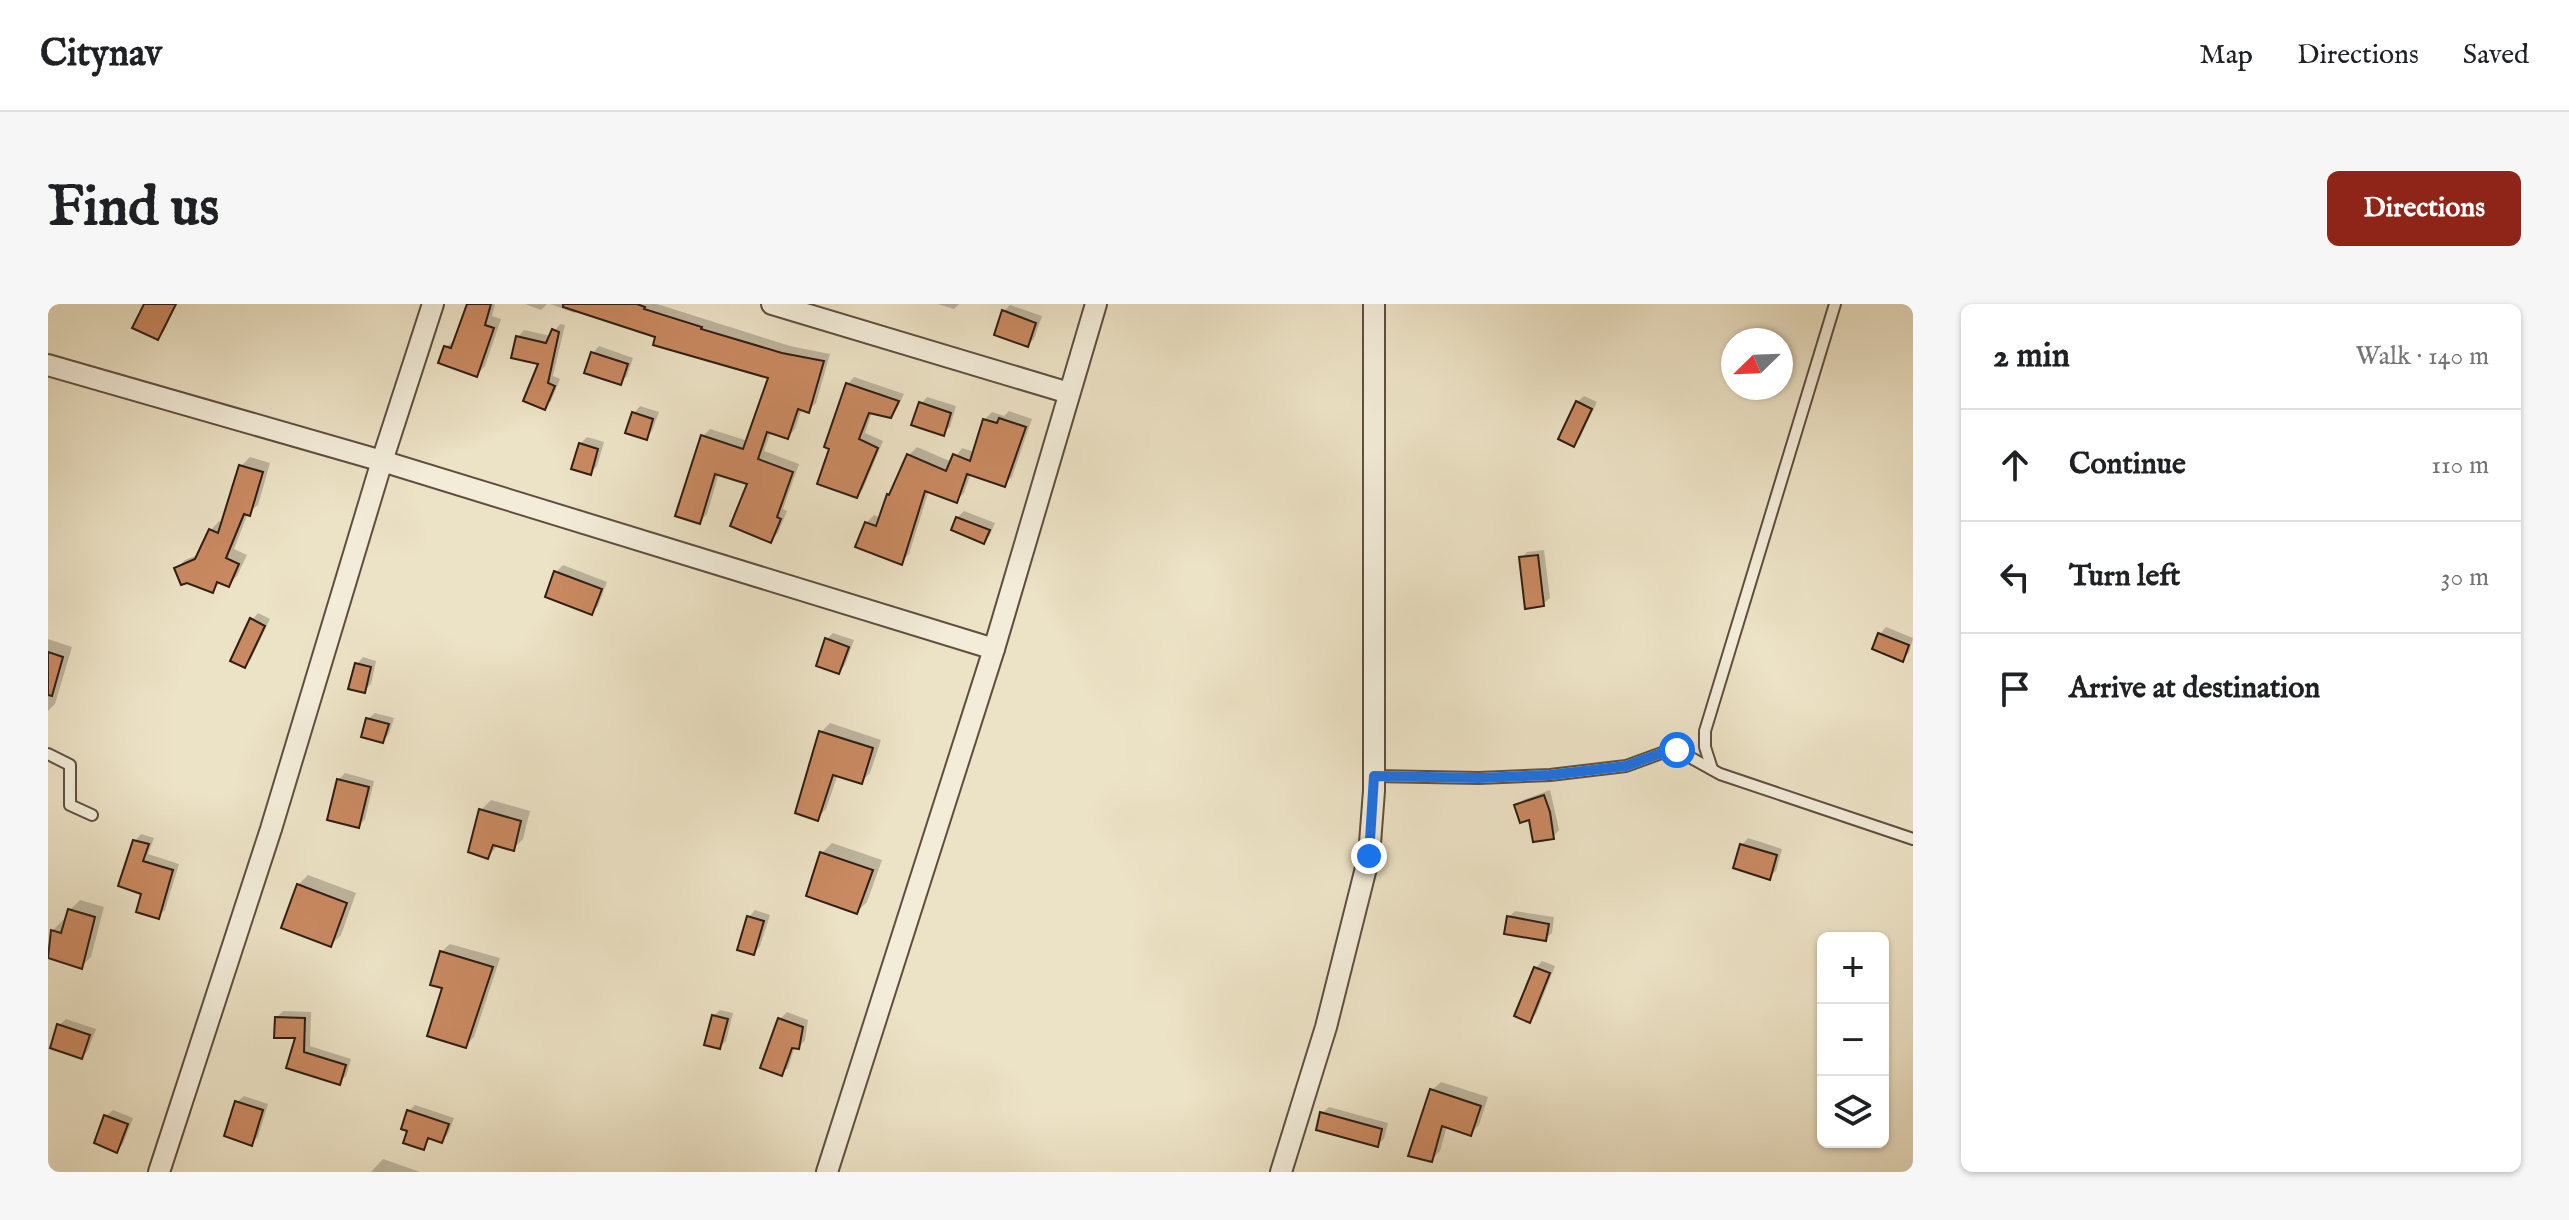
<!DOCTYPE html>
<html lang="en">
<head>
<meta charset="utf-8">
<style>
  body { margin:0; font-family:"IM FELL English",serif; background:#f6f6f6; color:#202124 }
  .controls { position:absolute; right:24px; bottom:24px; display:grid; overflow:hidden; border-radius:12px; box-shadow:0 2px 6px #0004 }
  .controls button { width:72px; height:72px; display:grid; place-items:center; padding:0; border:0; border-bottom:2px solid #e0e0e0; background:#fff; color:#202124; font:40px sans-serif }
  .compass { position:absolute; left:1673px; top:24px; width:72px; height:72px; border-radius:50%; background:#fff; box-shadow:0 2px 6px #0004; rotate:247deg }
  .stop { position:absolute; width:24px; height:24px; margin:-18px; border:6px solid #1a73e8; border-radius:50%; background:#fff }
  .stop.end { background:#1a73e8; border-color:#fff; box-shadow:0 2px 8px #0008 }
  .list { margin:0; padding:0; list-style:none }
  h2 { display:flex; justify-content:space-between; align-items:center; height:104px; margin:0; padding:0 32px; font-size:34px }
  h2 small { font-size:26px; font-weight:400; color:#757577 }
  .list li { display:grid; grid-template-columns:52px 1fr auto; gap:24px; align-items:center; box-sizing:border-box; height:112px; padding:0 32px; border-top:2px solid #e0e0e0 }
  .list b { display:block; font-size:30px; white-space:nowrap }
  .list em { font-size:26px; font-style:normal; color:#757577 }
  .icon { flex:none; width:44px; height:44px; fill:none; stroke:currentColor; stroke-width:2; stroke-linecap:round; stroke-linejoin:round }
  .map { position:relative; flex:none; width:1865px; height:868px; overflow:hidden; border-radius:12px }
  header { display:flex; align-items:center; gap:48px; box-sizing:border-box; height:112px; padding:0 40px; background:#fff; border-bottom:2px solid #e0e0e0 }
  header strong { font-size:38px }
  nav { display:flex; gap:44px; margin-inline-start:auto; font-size:28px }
  .intro { display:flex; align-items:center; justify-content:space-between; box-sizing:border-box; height:192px; padding:0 48px }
  h1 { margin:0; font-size:56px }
  .button { padding:20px 36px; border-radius:12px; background:#8f2418; color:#fff; font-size:28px; font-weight:700 }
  main { display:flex; gap:48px; padding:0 48px }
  aside { flex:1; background:#fff; border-radius:12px; box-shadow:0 2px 6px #0004 }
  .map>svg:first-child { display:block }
</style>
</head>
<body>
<header>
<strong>Citynav</strong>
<nav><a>Map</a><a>Directions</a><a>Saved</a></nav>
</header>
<div class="intro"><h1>Find us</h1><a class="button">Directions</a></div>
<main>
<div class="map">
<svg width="1865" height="868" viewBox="0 0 1865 868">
  <rect width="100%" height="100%" fill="#ece2c5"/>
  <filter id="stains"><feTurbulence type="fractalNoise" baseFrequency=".0025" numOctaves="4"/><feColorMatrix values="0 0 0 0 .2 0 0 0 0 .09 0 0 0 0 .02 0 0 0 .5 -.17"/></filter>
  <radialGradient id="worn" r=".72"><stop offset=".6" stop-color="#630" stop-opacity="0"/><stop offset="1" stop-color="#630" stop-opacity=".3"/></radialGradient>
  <g fill="#0003">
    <polygon points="98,0 129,0 116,27 109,34"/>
    <polygon points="421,0 447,0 444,12 453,15 437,62 429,71 398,43 408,35"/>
    <polygon points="477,0 499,0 493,6"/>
    <polygon points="502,0 609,0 742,42 782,50 768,99 761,106 754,104 747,125 740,133 723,127 716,147 751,160 735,205 739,207 730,229 722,237 701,179 671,169 659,210 651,218 655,132 662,125 700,137 722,73 530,6 527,9"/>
    <polygon points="890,0 911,0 906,5"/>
    <polygon points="962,1 994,12 986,35 979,41 956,7"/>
    <polygon points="512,20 517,21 505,72 512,75 503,97 497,103 492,59 470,33 476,26 503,32"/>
    <polygon points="551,42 585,54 579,72 572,79 545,49"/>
    <polygon points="806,73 856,90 849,105 842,112 824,108 817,129 835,137 815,185 808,192 783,143 779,142 800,80"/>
    <polygon points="1536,92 1549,98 1532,134 1526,140 1529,98"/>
    <polygon points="879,93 908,102 902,123 895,129 873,100"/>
    <polygon points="592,102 611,108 604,127 598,134 586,109"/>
    <polygon points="961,107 984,115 964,173 956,181 923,169 916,189 908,197 881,186 861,250 853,258 818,219 826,211 833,214 861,151 869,143 904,158 914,144 927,148 936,116 944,108 956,112"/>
    <polygon points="539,133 556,138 549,162 542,169 532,140"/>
    <polygon points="202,153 222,159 210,201 200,209 186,245 199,251 189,272 180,281 173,278 165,286 128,265 137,256 152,250 163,226 171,217 175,219 193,162"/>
    <polygon points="916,207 947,219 942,231 936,237 909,214"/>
    <polygon points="1496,246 1502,294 1495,300 1473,254 1479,248"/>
    <polygon points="515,261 559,278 550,302 544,308 508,268"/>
    <polygon points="210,309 222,315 203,355 196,362 204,316"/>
    <polygon points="1838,323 1865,334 1861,349 1854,355 1832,330"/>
    <polygon points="785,329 806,336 797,361 791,368 779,335"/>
    <polygon points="0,335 24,343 7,400 0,407"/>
    <polygon points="315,353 328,357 323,380 316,387 309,360"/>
    <polygon points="327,409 346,414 341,430 335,437 320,415"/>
    <polygon points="782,419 833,436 822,469 813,478 790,470 778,505 769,514 773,428"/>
    <polygon points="297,469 326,477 317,515 311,522 290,476"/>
    <polygon points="1502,486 1511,526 1505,533 1468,502 1475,496"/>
    <polygon points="443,496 482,507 475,535 465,545 450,541 440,553 433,506"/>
    <polygon points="93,530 106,534 100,550 131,560 117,606 110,612 96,589 87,537"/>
    <polygon points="1700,534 1734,545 1728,567 1721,573 1694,541"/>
    <polygon points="784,539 834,556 819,598 809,608 774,549"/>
    <polygon points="260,571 308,589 293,631 283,641 250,581"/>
    <polygon points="32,596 56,603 43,653 33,663 0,652 4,627 15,616 19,618 22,606"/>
    <polygon points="707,606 722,611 712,642 706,649 701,613"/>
    <polygon points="1467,607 1506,613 1504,629 1497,635 1461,613"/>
    <polygon points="402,640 452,654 426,733 417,742 396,682 393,648"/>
    <polygon points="1494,657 1507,662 1488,710 1482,716 1488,664"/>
    <polygon points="672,706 685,709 678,737 672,743 665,712"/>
    <polygon points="235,707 263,708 262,742 303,755 298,772 291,778 241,763 250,733 229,713"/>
    <polygon points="739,708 760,716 757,736 751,743 747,742 740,764 733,770 732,715"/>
    <polygon points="18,715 48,725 40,746 34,753 11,721"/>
    <polygon points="1393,778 1440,793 1431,821 1422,830 1399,822 1392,847 1383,856 1384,786"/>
    <polygon points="196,792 220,800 210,833 203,839 189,798"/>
    <polygon points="367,801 406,814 400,830 394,837 383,833 375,844 361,807"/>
    <polygon points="1281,803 1340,819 1336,835 1329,841 1274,809"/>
    <polygon points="65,806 85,814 75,840 69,846 58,812"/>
    <polygon points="335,855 372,868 323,868"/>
  </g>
  <g fill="#c98961" stroke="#301d14" stroke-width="2">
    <polygon points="96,0 128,0 110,36 84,24"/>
    <polygon points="419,0 443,0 437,21 446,24 429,73 390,59 396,42 403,44"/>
    <polygon points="515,0 589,0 597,3 596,5 654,23 653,25 734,49 776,57 761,109 750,105 740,135 719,128 710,155 745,168 729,213 733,215 723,239 682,222 699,180 667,170 652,220 627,212 653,131 695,145 720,74 605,41 607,33 515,3"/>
    <polygon points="954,6 988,19 980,43 946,31"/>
    <polygon points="504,25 511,28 500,79 507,82 497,106 475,97 490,60 463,54 468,32 498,39"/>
    <polygon points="543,48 580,60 573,81 536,69"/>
    <polygon points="798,79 851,97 843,114 821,109 811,135 830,144 809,194 769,180 781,145 776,143"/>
    <polygon points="1528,97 1544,105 1526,143 1510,135"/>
    <polygon points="871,98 903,109 896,132 863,121"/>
    <polygon points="584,108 605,115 599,136 577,129"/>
    <polygon points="951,114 978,123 957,183 919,170 909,199 877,187 854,261 807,243 817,218 828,222 839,190 841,191 859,150 898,167 905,150 922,157 935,115 949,119"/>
    <polygon points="531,139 550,145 543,171 523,165"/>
    <polygon points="191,161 215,168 202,212 196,210 178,254 191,260 181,283 169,278 165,289 139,279 133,281 126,264 147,255 161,225 170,229"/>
    <polygon points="908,213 942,226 936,240 903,226"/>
    <polygon points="1490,251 1496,302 1477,305 1471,253"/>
    <polygon points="506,267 554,285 544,311 497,293"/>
    <polygon points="202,314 217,322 197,364 182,357"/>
    <polygon points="1830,329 1861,341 1855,358 1824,345"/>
    <polygon points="777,334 801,343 791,370 768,362"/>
    <polygon points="0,348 15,353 4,392 0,391"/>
    <polygon points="307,359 323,363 317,389 300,385"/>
    <polygon points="318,414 341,420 335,439 313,433"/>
    <polygon points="771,427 825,444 814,480 785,471 770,517 747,509"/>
    <polygon points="289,475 321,483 311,524 279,516"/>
    <polygon points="1496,491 1502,508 1506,535 1485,538 1481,516 1472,519 1466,501"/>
    <polygon points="431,505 473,517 466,547 445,541 440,555 420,548"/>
    <polygon points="85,536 101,540 95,557 125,566 111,615 88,608 93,590 70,582"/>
    <polygon points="1692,540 1729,551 1722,576 1685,564"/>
    <polygon points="772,548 825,566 809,610 758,592"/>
    <polygon points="249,580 299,599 283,643 233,624"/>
    <polygon points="20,605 47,613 34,665 0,654 3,626 13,629"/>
    <polygon points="699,612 716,617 706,651 689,646"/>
    <polygon points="1459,612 1501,620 1498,637 1456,630"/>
    <polygon points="392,647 445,663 418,744 379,732 394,684 382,681"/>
    <polygon points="1486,663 1502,669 1482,719 1466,712"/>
    <polygon points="664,711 680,715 672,745 656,741"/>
    <polygon points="227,713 257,714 256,748 298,761 292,781 238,764 247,734 226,734"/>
    <polygon points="730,714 755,723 751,745 744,744 734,772 712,764"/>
    <polygon points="9,720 42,731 34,755 2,744"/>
    <polygon points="1382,785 1433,802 1423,832 1394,822 1384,858 1360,852"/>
    <polygon points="187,797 215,806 204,842 176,832"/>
    <polygon points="359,806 401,820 394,839 380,834 376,846 355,839 359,827 353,825"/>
    <polygon points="1272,808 1334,825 1330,843 1268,826"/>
    <polygon points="56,811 80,820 69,849 46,839"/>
  </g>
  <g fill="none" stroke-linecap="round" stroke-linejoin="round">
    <g stroke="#5f4e40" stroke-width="14">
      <g id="service">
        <polyline points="0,450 22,461 22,501 44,511"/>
        <polyline points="1664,465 1657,443 1657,427 1787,0"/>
        <polyline points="1326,472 1431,474 1502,471 1578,462 1619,447 1629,446 1672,470 1865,535"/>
      </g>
    </g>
    <g stroke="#5f4e40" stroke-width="24">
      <g id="minor">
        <polyline points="724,0 1021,89"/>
        <polyline points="0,61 334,157 946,345"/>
        <polyline points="111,868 223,525 334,157 385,0"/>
        <polyline points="779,868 946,345 1048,0"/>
        <polyline points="1233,868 1278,723 1321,552 1326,487 1326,0"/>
      </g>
    </g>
    <use href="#service" stroke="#f3ecd9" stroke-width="10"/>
    <use href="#minor" stroke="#f3ecd9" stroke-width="20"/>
  </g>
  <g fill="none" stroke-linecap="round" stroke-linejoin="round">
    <polyline stroke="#1a73e8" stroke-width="10" points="1321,552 1326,472 1431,474 1502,471 1578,462 1619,447 1629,446"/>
  </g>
  <rect width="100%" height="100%" filter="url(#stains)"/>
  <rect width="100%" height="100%" fill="url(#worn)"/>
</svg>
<div class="controls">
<button>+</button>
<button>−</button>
<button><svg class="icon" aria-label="layers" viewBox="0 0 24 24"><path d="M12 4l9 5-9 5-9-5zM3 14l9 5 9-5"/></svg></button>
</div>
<svg class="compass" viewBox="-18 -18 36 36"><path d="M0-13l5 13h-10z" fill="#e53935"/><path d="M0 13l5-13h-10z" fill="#757577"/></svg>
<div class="stop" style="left:1629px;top:446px"></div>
<div class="stop end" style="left:1321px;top:552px"></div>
</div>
<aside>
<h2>2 min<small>Walk · 140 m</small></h2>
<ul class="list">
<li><svg class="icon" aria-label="ahead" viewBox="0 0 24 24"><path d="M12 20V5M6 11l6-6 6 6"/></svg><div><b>Continue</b></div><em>110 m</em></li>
<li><svg class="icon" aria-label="left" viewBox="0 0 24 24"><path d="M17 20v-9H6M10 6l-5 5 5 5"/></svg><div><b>Turn left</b></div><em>30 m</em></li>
<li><svg class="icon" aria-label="arrive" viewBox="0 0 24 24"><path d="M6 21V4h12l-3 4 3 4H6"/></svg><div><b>Arrive at destination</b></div></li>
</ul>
</aside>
</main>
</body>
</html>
